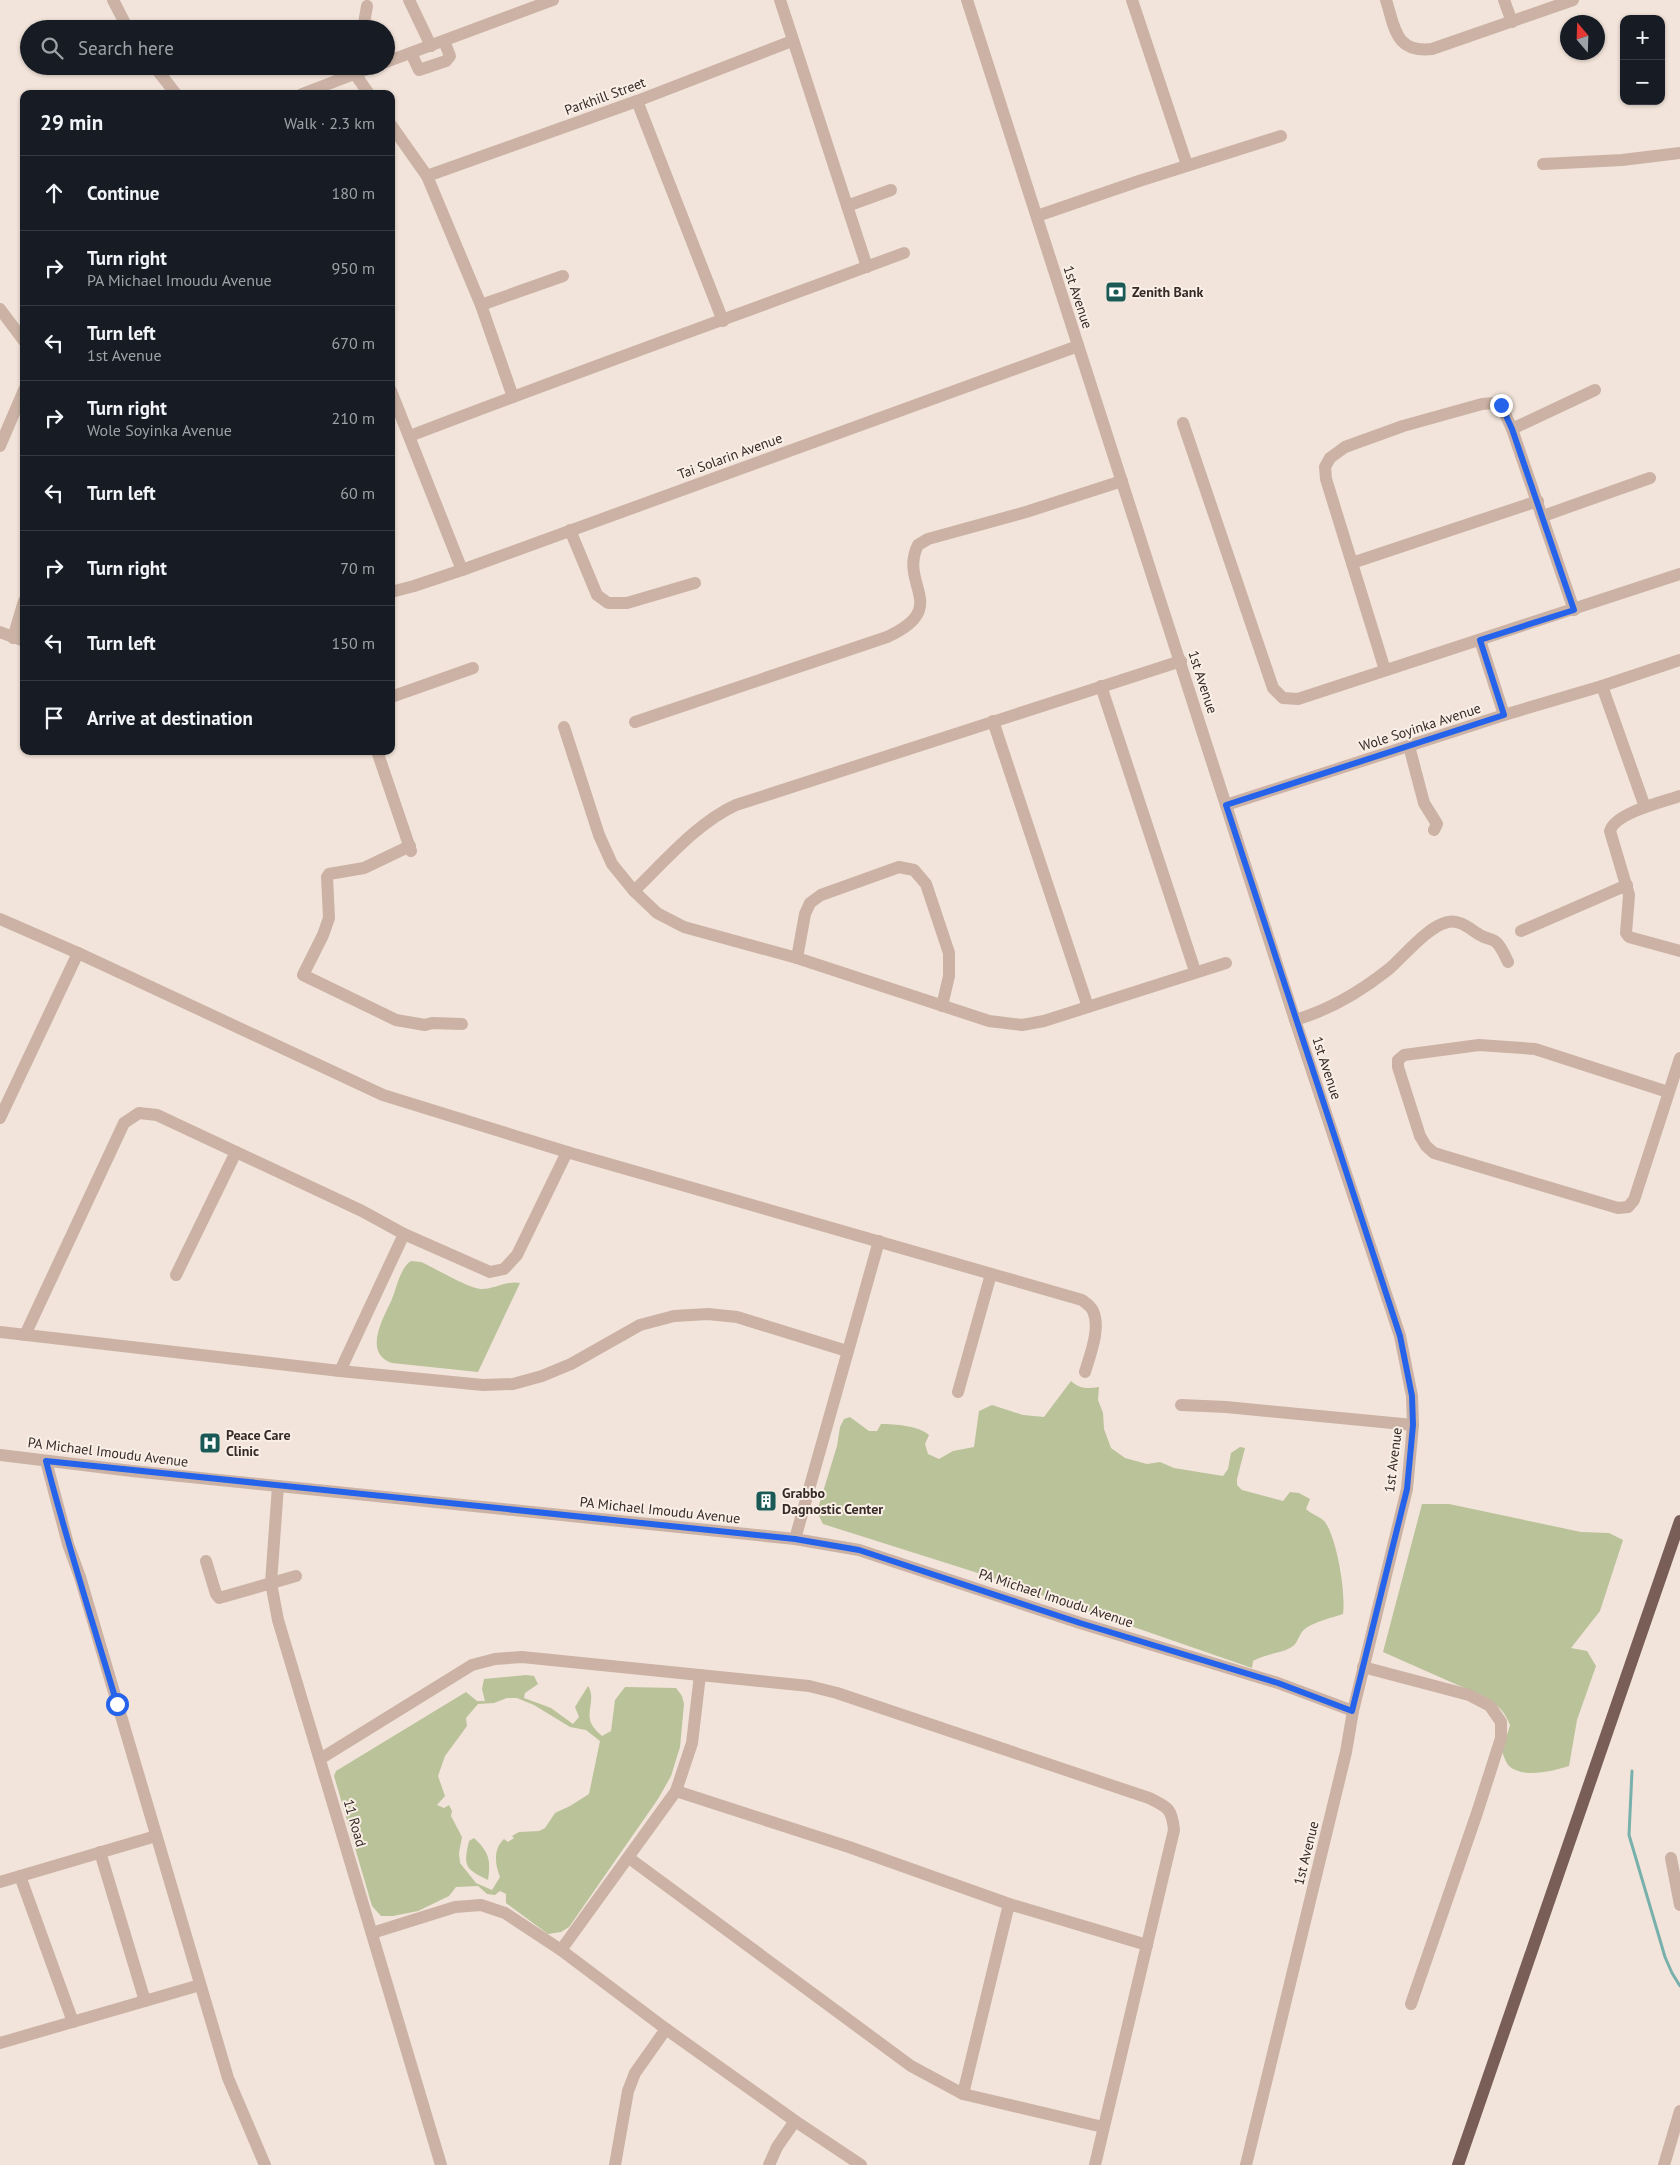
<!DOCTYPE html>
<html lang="en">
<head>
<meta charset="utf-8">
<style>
  body { margin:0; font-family:"PT Sans",sans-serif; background:#242831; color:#f1f3f6 }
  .controls { position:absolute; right:15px; top:15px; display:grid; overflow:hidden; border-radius:10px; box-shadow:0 1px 4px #0004 }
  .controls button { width:45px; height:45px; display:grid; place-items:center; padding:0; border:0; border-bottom:1px solid #363941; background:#171b24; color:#f1f3f6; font:25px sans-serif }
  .compass { position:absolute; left:1560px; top:15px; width:45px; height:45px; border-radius:50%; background:#171b24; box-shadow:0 1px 4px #0004; rotate:341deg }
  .stop { position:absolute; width:15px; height:15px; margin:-11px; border:4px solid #2563eb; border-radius:50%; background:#fff }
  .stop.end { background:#2563eb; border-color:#fff; box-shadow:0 1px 5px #0008 }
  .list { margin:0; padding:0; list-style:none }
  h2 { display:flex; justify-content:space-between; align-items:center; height:65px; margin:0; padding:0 20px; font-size:21px }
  h2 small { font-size:16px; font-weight:400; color:#9ea1a6 }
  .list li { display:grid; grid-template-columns:32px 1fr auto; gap:15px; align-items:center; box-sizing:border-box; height:75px; padding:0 20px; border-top:1px solid #363941 }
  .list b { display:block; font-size:19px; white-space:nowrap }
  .list p { margin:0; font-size:16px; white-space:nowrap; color:#9ea1a6 }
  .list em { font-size:16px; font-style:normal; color:#9ea1a6 }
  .icon { flex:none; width:28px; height:28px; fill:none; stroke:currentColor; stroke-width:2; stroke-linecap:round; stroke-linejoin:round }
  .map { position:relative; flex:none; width:1680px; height:2165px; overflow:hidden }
  .search { position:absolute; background:#171b24; box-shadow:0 1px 4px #0004; left:20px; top:20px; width:375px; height:55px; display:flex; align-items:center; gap:12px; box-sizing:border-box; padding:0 18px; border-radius:28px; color:#9ea1a6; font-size:19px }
  .panel { position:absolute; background:#171b24; box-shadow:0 1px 4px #0004; left:20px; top:90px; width:375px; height:665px; border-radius:10px }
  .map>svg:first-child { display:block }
</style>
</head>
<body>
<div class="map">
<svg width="1680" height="2165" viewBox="0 0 1680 2165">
  <rect width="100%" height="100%" fill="#f2e4da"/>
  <g fill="#b9c299" fill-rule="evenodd">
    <path d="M411 1261 421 1262C435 1268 469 1289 482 1289 495 1289 508 1280 520 1283L478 1372 392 1363C362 1353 384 1317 392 1299 397 1287 400 1268 411 1261Z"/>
    <path d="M1071 1381C1079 1389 1088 1389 1099 1387L1098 1400 1103 1413 1104 1429 1111 1448 1125 1458 1147 1464 1160 1462 1174 1468 1223 1476 1228 1469 1231 1453 1240 1447 1245 1448 1237 1479V1485L1242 1490 1283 1501 1290 1492 1299 1493 1310 1499 1306 1509C1311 1514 1321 1517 1325 1522 1337 1539 1346 1593 1343 1614 1331 1618 1317 1621 1306 1628 1298 1633 1299 1644 1290 1648 1279 1654 1267 1653 1253 1661L1252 1668 981 1574 823 1524 819 1516V1505L837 1446 840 1427 844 1419 850 1417 869 1431H877L881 1424C894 1424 920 1426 929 1435L925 1444 928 1454 939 1459 953 1451 974 1447 979 1411 992 1405 1023 1415 1044 1417Z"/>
    <path d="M1422 1504H1449L1581 1532 1609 1533 1623 1540 1600 1611 1571 1648 1587 1651 1596 1666 1577 1720 1569 1766C1553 1771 1524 1779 1509 1766 1506 1763 1504 1756 1502 1752L1510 1725C1505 1712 1498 1705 1487 1698L1383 1652Z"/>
    <path d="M526 1675 534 1676 538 1684 525 1693 524 1698 551 1708 573 1724 579 1717 575 1707 588 1686C596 1698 586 1711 591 1723 593 1728 599 1733 602 1736L611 1731 615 1700 625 1687 676 1688 682 1696 684 1704 680 1747 671 1776 658 1799 569 1927 561 1932 548 1934 506 1903V1894L500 1891 495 1895 487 1894 478 1886 456 1887 449 1896 418 1911 393 1916H381L372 1906 334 1776 336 1771 466 1692 477 1701H485L482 1689 484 1679ZM507 1698H517L534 1705 570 1727 586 1730 600 1741 589 1794 570 1806 555 1813 545 1828 539 1831 519 1832 512 1836 514 1838 508 1842 504 1839C493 1849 495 1865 500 1877L492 1890 476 1883 460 1863 459 1853 462 1837 451 1816 452 1811 449 1805 444 1808 437 1805 445 1796 438 1776 445 1756 467 1726 466 1718 478 1704 494 1703Z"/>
    <path d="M474 1838C489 1852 491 1860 488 1880 465 1869 463 1866 469 1841Z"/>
  </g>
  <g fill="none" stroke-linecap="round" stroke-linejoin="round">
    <polyline stroke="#78b0ac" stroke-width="3" points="1632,1771 1629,1835 1665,1957 1672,1973 1680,1986"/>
    <g stroke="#cbb2a5" stroke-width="12">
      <polyline points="113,0 128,29"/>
      <polyline points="409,0 431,46"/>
      <polyline points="780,0 867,267"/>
      <polyline points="967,0 1295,1020 1400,1336 1412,1396 1413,1425 1407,1489 1353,1711 1346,1752 1246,2165"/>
      <polyline points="1132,0 1187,165"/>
      <path d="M1386 0C1395 28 1395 53 1432 49L1573 0"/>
      <polyline points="1504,0 1512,22"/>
      <polyline points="363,29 367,6"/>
      <polyline points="411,53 419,70 446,61 450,56 444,41"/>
      <polyline points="386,62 553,0"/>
      <polyline points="154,66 176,94"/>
      <polyline points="355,74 369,94"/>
      <polyline points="302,94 375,66"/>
      <polyline points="637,101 723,321"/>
      <polyline points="391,125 427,176 481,305 513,397"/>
      <polyline points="1543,164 1622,160 1680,153"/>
      <polyline points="427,176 637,101 792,41"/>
      <polyline points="847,206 891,190"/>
      <polyline points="1037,216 1139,181 1281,136"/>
      <polyline points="481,305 563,276"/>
      <polyline points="0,309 24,341"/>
      <polyline points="391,391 462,570"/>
      <polyline points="1183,423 1273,688 1283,698 1298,699 1680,574"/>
      <polyline points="1512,429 1595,390"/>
      <path d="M410 436C574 373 740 314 904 253"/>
      <polyline points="0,446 24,390"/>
      <polyline points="1543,516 1650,478"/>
      <polyline points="570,530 597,595 608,603 627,603 695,583"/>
      <polyline points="1352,563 1538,501"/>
      <polyline points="391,592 414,586 462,570 1078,346"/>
      <polyline points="0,632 24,641"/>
      <polyline points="13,638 24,601"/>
      <polyline points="1480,640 1504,715"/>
      <polyline points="1385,670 1326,479 1325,467 1330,458 1345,447 1403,426 1482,404 1494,403 1501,405 1512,429 1574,610"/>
      <polyline points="1101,686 1195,971"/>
      <polyline points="1602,686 1645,807"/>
      <polyline points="391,697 473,668"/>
      <polyline points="993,721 1088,1007"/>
      <path d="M635 722 887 637C952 607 898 585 918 545L928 539 1026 512 1122 481"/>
      <polyline points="564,727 599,835 612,864 634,891 657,913 684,927 797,958 989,1021 1022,1025 1044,1021 1226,963"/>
      <polyline points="1409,746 1424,803 1437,824 1434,830"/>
      <polyline points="377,751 411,851"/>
      <path d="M1680 796C1662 802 1615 813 1610 831L1629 895 1626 933 1629 937 1680 951"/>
      <polyline points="1226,805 1504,715 1602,686 1680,660"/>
      <polyline points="410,846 364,868 329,874 327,877 329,918 323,935 303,975 396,1020 425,1025 432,1023 462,1024"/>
      <path d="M634 891C664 862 698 822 736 805L1181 661"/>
      <path d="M0 919 78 953 383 1095 567 1152 1082 1300C1086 1303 1091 1306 1093 1311 1101 1328 1090 1355 1085 1372"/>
      <polyline points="1521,931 1627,885"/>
      <polyline points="797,958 805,914 810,903 821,895 899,867 914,870 926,884 949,953 949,976 942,1006"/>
      <path d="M1295 1020C1330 1010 1360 992 1389 969 1404 956 1428 926 1448 922 1461 919 1472 931 1482 936 1487 939 1493 939 1496 942 1501 946 1505 956 1508 962"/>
      <polyline points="1668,1092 1535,1049 1479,1045 1404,1055 1398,1060 1398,1067 1420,1136 1426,1146 1434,1153 1618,1208 1628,1207 1634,1200 1680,1058"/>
      <polyline points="0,1118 78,953"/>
      <polyline points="176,1275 236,1152"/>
      <polyline points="0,1332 340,1371 483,1385 513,1384 542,1376 571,1364 640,1325 674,1316 708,1314 737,1317 847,1351"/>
      <polyline points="25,1335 124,1123 139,1113 157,1115 362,1211 404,1234 490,1272 504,1269 517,1255 567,1152"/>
      <polyline points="340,1371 404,1234"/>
      <polyline points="958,1392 991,1274"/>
      <polyline points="1181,1405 1226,1407 1413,1425"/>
      <polyline points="0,1455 132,1471 795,1539 859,1550 1080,1623 1278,1683 1353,1711"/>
      <polyline points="46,1461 68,1544 80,1577 228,2078 265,2165"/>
      <polyline points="278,1486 271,1583 278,1620 441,2165"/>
      <polyline points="795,1539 879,1241"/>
      <polyline points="206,1561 216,1594 219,1598 296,1576"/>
      <polyline points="1363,1667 1469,1695 1490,1706 1501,1722 1501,1738 1477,1813 1411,2004"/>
      <path d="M320 1759 472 1665 495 1659 522 1657 809 1686 837 1693 1149 1798C1168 1807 1172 1809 1174 1830L1095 2165"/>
      <polyline points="676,1791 849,1847 1009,1904 1147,1945"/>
      <polyline points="100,1852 145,2001"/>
      <polyline points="629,1858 911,2066 963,2094 1103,2127"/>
      <polyline points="1671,1858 1680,1905"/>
      <polyline points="20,1876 73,2022"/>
      <polyline points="0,1882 156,1836"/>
      <polyline points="372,1933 455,1907 481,1905 505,1913 561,1950 666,2029 795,2121 861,2165"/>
      <polyline points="561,1950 676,1791 692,1743 700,1675"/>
      <polyline points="0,2043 200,1985"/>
      <polyline points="963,2094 1009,1904"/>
      <polyline points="615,2165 628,2091 635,2073 666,2029"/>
      <polyline points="769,2165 777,2147 795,2121"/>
      <polyline points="1664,2165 1680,2111"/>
    </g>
    <polyline stroke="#795e57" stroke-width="12" points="1458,2165 1680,1521"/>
  </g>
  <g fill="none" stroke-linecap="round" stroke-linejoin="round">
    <path stroke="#2563eb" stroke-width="6" d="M117 1704C93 1623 67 1543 46 1461L795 1539 859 1550 1080 1623 1278 1683 1352 1711 1407 1489 1413 1425 1412 1396 1400 1336 1226 805 1504 715 1480 640 1574 610 1512 429 1501 405"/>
  </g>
  <defs>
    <g id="bank-square" transform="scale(1.125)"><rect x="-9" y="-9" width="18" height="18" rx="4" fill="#1b5956" stroke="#faefe6"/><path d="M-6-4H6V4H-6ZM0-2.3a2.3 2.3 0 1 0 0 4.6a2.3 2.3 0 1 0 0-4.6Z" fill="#fff"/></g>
    <g id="hospital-square" transform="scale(1.125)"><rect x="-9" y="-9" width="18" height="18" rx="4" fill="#1b5956" stroke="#faefe6"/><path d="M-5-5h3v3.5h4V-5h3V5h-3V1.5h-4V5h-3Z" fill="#fff"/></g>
    <g id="building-square" transform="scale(1.125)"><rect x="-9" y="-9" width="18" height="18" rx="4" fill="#1b5956" stroke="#faefe6"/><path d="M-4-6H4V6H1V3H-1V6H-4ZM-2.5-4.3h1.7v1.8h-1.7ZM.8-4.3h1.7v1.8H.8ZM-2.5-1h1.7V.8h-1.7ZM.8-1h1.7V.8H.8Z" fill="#fff"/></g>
  </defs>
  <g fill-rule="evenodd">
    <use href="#bank-square" x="1116" y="292"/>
    <use href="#hospital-square" x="210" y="1443"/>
    <use href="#building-square" x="766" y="1501"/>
  </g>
  <g text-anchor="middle" stroke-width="4" stroke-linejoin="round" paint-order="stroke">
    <g font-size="14" fill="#362a27" stroke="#faefe6">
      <text transform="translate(605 96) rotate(-20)" y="5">Parkhill Street</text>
      <text transform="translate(1078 297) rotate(72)" y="5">1st Avenue</text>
      <text transform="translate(730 456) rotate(-20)" y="5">Tai Solarin Avenue</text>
      <text transform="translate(1203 682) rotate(72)" y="5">1st Avenue</text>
      <text transform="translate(1420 727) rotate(-18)" y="5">Wole Soyinka Avenue</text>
      <text transform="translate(1327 1068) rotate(72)" y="5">1st Avenue</text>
      <text transform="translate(108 1452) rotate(7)" y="5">PA Michael Imoudu Avenue</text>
      <text transform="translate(1393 1460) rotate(-83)" y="5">1st Avenue</text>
      <text transform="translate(660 1510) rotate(6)" y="5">PA Michael Imoudu Avenue</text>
      <text transform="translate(1056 1598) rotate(18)" y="5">PA Michael Imoudu Avenue</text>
      <text transform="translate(355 1823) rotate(74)" y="5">11 Road</text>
      <text transform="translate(1306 1853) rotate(-76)" y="5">1st Avenue</text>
    </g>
    <g font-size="14" font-weight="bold" fill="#362a27" stroke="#faefe6" text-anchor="start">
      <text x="1132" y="297">Zenith Bank</text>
      <text x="226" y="1440">Peace Care<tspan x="226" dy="16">Clinic</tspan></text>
      <text x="782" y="1498">Grabbo<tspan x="782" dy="16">Dagnostic Center</tspan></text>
    </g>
  </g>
</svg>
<div class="controls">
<button>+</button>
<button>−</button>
</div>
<svg class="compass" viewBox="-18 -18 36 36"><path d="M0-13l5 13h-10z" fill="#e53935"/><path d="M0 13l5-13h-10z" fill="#9ea1a6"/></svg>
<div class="stop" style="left:117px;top:1704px"></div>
<div class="stop end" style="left:1501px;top:405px"></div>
<div class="search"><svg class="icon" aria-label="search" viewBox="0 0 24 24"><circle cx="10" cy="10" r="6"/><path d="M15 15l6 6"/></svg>Search here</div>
<section class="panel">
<h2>29 min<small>Walk · 2.3 km</small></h2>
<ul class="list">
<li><svg class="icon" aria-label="ahead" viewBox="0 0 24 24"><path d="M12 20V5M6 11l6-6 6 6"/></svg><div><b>Continue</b></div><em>180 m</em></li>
<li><svg class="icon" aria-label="right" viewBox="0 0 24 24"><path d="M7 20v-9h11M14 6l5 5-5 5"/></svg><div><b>Turn right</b><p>PA Michael Imoudu Avenue</p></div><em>950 m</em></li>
<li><svg class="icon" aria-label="left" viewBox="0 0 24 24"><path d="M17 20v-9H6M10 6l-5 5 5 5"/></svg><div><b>Turn left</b><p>1st Avenue</p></div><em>670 m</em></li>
<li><svg class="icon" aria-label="right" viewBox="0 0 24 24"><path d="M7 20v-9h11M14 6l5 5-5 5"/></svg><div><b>Turn right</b><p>Wole Soyinka Avenue</p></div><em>210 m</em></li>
<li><svg class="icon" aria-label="left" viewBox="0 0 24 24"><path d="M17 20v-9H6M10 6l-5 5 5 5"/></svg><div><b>Turn left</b></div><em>60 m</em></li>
<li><svg class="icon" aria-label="right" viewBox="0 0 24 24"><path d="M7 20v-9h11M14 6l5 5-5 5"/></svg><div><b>Turn right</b></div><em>70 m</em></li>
<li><svg class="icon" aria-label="left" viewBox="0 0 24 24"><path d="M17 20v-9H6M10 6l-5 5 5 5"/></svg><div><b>Turn left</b></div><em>150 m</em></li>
<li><svg class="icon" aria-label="arrive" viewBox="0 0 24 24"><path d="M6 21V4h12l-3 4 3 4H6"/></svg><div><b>Arrive at destination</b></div></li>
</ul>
</section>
</div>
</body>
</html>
